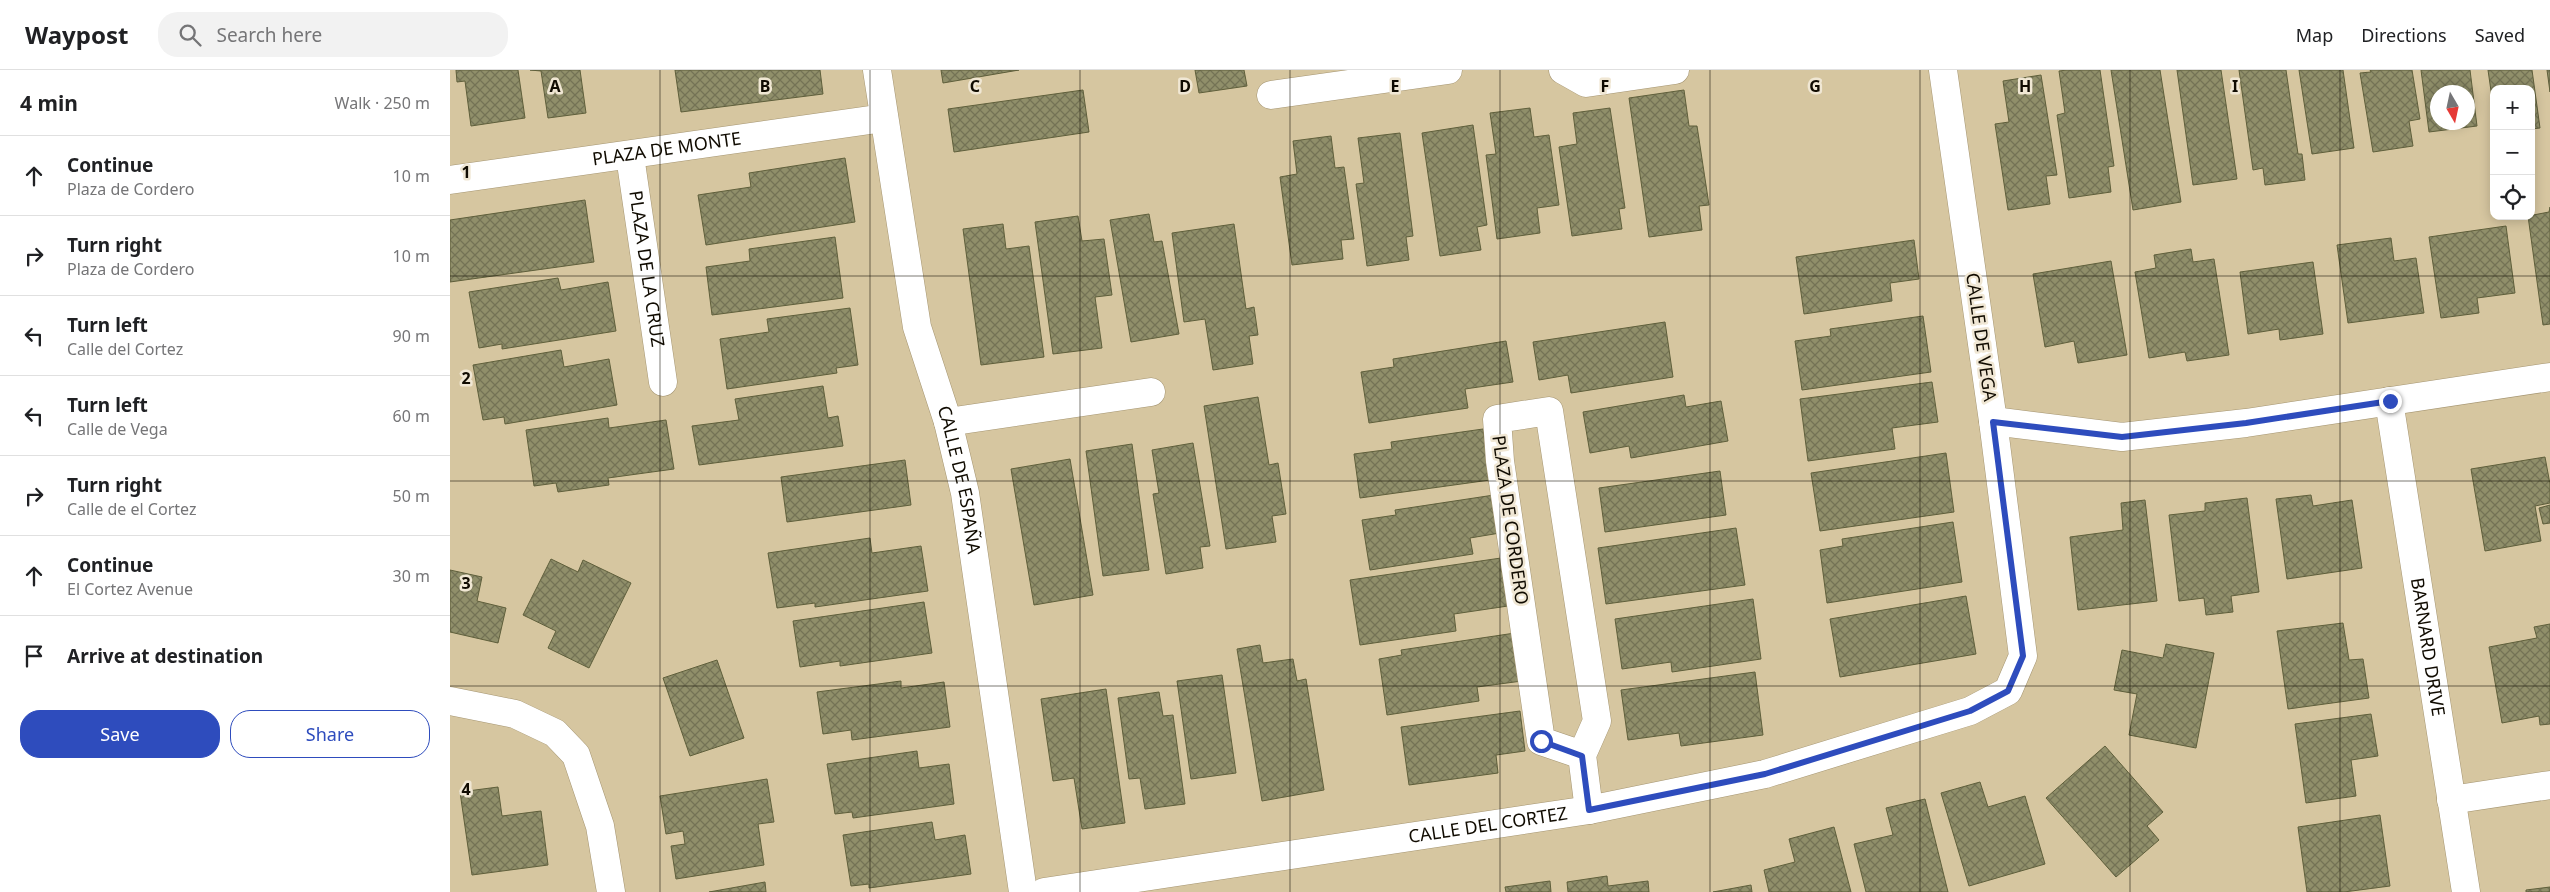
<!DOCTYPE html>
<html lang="en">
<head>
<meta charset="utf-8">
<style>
  body { margin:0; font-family:"Noto Sans",sans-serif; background:#f2f2f2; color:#202124 }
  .controls { position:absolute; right:15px; top:15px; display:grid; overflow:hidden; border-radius:10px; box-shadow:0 2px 12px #0003 }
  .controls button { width:45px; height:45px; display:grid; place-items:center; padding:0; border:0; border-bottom:1px solid #e0e0e0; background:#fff; color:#202124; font:25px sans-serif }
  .compass { position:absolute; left:1980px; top:15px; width:45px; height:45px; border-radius:50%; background:#fff; box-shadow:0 2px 12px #0003; rotate:171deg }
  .stop { position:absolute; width:15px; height:15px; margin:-11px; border:4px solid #2e4cbd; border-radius:50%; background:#fff }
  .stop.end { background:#2e4cbd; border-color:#fff; box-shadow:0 1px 5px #0008 }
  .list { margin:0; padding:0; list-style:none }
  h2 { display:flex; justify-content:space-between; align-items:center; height:65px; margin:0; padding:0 20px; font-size:21px }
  h2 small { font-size:16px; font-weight:400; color:#757577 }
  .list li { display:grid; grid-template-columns:32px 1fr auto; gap:15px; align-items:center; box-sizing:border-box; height:80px; padding:0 20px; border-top:1px solid #e0e0e0 }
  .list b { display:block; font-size:19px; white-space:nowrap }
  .list p { margin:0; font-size:16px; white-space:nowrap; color:#757577 }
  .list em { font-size:16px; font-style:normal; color:#757577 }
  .actions { display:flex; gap:10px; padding:15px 20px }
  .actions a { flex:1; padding:11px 0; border:1px solid #2e4cbd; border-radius:20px; text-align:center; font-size:18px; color:#2e4cbd }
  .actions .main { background:#2e4cbd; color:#fff }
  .icon { flex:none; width:28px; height:28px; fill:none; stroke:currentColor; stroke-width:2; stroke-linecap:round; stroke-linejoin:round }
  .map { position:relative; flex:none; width:2100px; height:822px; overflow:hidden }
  header { display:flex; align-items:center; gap:30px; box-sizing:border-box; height:70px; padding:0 25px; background:#fff; border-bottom:1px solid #e0e0e0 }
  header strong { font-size:24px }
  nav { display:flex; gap:28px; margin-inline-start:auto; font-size:18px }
  .search { width:350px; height:45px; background:#f2f2f2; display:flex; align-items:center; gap:12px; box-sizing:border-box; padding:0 18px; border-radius:20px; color:#757577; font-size:19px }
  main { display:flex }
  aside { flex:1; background:#fff }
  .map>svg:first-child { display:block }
</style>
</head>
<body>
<header>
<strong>Waypost</strong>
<div class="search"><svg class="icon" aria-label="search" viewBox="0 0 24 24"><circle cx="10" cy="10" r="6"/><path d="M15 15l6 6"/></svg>Search here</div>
<nav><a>Map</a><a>Directions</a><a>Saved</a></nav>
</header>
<main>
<aside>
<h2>4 min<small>Walk · 250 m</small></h2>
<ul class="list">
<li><svg class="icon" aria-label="ahead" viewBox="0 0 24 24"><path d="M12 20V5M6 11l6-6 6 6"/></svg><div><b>Continue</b><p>Plaza de Cordero</p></div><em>10 m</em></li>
<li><svg class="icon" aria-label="right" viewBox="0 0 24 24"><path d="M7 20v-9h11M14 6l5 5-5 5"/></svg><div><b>Turn right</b><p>Plaza de Cordero</p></div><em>10 m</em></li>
<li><svg class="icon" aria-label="left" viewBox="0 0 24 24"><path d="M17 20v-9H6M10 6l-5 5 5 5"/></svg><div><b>Turn left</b><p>Calle del Cortez</p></div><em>90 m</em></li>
<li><svg class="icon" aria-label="left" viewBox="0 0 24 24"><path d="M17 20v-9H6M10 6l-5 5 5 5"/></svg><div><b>Turn left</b><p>Calle de Vega</p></div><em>60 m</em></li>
<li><svg class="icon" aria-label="right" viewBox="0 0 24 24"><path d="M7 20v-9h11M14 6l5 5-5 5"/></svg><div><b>Turn right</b><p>Calle de el Cortez</p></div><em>50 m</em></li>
<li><svg class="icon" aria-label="ahead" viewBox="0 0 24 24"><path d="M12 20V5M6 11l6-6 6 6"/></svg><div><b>Continue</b><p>El Cortez Avenue</p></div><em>30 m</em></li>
<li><svg class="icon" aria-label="arrive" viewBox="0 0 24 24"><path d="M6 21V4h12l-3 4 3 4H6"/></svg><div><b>Arrive at destination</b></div></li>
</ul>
<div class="actions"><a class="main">Save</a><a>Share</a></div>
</aside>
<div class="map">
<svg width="2100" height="822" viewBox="0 0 2100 822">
  <defs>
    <pattern id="building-cross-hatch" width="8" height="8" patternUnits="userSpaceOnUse" patternTransform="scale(1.25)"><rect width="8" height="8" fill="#908f6a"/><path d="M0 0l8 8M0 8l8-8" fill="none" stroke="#747355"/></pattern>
  </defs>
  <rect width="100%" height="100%" fill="#d6c6a0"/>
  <g fill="url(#building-cross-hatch)" stroke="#5f5f3b" fill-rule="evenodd">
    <polygon points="6,0 68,0 75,48 21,56 15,11 7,12"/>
    <polygon points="80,0 130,0 136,43 98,48 91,1"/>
    <polygon points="225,0 370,0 373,24 231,42"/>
    <polygon points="491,0 569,0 493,13"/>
    <polygon points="745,0 794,0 797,16 749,23"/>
    <polygon points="1617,0 1650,0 1664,96 1658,97 1661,122 1619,128 1607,45 1615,43 1609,1"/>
    <polygon points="1661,0 1710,0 1731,132 1683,140"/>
    <polygon points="1727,0 1771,0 1787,109 1743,115"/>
    <polygon points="1789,0 1836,0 1848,84 1852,84 1855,110 1815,115 1813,98 1803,100"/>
    <polygon points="1849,0 1893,0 1904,78 1862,84"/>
    <polygon points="1920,0 1962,0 1970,49 1959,51 1963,76 1923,82 1910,3 1921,2"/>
    <path d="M1971 0H2020L2027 56 1979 62ZM1988 22H2018V52H1988Z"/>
    <polygon points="2038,0 2082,0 2090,58 2081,59 2081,19 2044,19 2044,42"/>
    <polygon points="2097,0 2100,0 2100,22"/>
    <polygon points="1591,5 1607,105 1596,106 1600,134 1558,140 1545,54 1559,52 1553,11"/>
    <polygon points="633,20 639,62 504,82 498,39"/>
    <polygon points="1234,20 1239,56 1247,56 1259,135 1249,136 1252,160 1199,167 1179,28"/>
    <polygon points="1080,38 1084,67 1099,65 1109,135 1087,138 1090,163 1047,169 1036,85 1046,84 1040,43"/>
    <polygon points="1160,38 1175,138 1169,139 1172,159 1122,166 1109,77 1127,74 1123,43"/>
    <polygon points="1023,55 1037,155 1027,157 1031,180 990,186 972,63"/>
    <polygon points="950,63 963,166 956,167 959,190 917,196 906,114 914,113 908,68"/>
    <polygon points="881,66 885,98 894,97 904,169 891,170 893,189 842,195 830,107 847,104 843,71"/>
    <polygon points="395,88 405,152 256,175 248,125 301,117 299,103"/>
    <polygon points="135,130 144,192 0,212 0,150"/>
    <polygon points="2100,137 2100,254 2093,255 2078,146 2099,142"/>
    <polygon points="699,144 704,172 712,171 729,264 681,272 660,150"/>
    <polygon points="628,146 632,171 654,169 662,225 645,227 652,278 603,284 585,152"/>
    <polygon points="553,154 556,179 579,176 594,287 531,295 513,159"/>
    <polygon points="784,154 796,239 804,237 808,265 799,266 803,294 763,300 755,249 734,252 722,163"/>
    <polygon points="2056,156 2065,223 2027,228 2029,243 1991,248 1979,167"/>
    <polygon points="385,167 393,228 262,245 256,197 300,191 299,179"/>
    <polygon points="1941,168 1944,191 1966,188 1974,243 1898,253 1887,175"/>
    <polygon points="1464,170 1469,209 1440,213 1442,231 1354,244 1346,187"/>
    <polygon points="1741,179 1743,192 1764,189 1779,285 1737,291 1735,282 1699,288 1685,202 1706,198 1704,185"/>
    <polygon points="1661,191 1677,285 1628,293 1624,271 1595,277 1583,204"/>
    <polygon points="1863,192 1873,264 1830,270 1829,259 1798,264 1790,202"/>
    <polygon points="108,208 111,220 158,212 166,261 52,279 52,274 29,278 19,222"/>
    <polygon points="400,238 408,295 386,298 387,303 277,319 270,269 319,262 317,249"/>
    <polygon points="1473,246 1481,302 1352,320 1345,271 1381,266 1380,259"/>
    <polygon points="1215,252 1223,307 1121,323 1118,305 1089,310 1083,272"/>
    <polygon points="1056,271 1063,312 1015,319 1018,338 919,353 911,302 944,297 943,289"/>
    <polygon points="111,280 114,297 159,289 167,335 55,354 54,347 33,350 23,295"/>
    <polygon points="1482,312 1488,352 1442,358 1445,379 1358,391 1350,329"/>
    <polygon points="373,316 378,348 388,346 393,376 249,395 242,356 289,350 285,329"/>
    <polygon points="1234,325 1236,337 1271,331 1278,371 1181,388 1179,376 1140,383 1133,342"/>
    <polygon points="808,327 819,395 828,393 836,444 822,446 826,472 776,479 754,336"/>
    <polygon points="158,348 159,358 216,350 224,399 158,408 159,415 108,422 106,413 84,416 76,360"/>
    <polygon points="1033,359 1040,410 910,428 904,384 942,379 941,372"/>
    <polygon points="743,373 760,476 750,477 753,498 716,504 703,424 709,423 702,380"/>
    <polygon points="682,374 699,500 653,506 636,381"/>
    <polygon points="1496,383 1504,442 1370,461 1361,403"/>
    <polygon points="2095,387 2100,414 2100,433 2085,436 2091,471 2035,481 2021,399"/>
    <polygon points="620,389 643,525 584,535 561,399"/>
    <polygon points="455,390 461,435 337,452 331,407"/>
    <polygon points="1270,401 1276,445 1155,462 1149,418"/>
    <polygon points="1044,425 1050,463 1020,468 1023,484 920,500 912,450 946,445 945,440"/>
    <polygon points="1861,425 1863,436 1902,430 1912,498 1837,509 1826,429"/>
    <polygon points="1797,428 1809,522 1781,526 1783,542 1756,545 1754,528 1729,531 1719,445 1755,441 1755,433"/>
    <polygon points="1695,430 1707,531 1628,540 1620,467 1673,460 1671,433"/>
    <polygon points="2100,435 2100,453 2093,454 2089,438"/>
    <polygon points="1503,452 1512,512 1377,533 1370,480 1393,476 1392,469"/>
    <polygon points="1286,458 1295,515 1156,534 1148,478"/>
    <polygon points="420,468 422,483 471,476 478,521 365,537 365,533 327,538 318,483"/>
    <polygon points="1051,488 1058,536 1004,544 1006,561 910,575 900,510"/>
    <polygon points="101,489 128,502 133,490 181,513 139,598 98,578 106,561 73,545"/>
    <polygon points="0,500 32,507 27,531 56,538 48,573 0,562"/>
    <polygon points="1516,526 1526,584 1390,607 1380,549"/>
    <polygon points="1303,529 1311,589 1222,602 1221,592 1172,599 1165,549"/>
    <polygon points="474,532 482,583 390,596 390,591 350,597 343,551"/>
    <polygon points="1893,553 1899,590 1913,589 1919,628 1838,639 1827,561"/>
    <polygon points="2100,554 2100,654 2090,655 2089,646 2052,653 2039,577 2087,568 2084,557"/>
    <polygon points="1065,563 1072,611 1027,617 1029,631 937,645 929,589 952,585 951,580"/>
    <polygon points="1716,574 1764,583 1746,678 1679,665 1687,624 1664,620 1672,580 1713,588"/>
    <polygon points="810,575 813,593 843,589 847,611 856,609 874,720 812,731 787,579"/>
    <polygon points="267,590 294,668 240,686 213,608"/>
    <polygon points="1305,602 1313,665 1231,676 1229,663 1178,670 1171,620"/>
    <polygon points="772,605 786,703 741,709 727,611"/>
    <polygon points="451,611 451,618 494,612 500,657 402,670 401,660 373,664 367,622"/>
    <polygon points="656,619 675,753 632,759 624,708 603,711 591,629"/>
    <polygon points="709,622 713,646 723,645 735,734 695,739 690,708 679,709 668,628"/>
    <polygon points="1070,641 1075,681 1046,685 1048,703 959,715 951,657"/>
    <polygon points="1921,644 1928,686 1901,690 1906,726 1856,733 1845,654"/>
    <polygon points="1655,676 1713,742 1697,756 1709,770 1666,807 1596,728"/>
    <polygon points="467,681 469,698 499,694 504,734 403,748 402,742 385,744 377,694"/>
    <polygon points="317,709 324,752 308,754 314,795 226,809 221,776 235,774 233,761 216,764 210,726"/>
    <polygon points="1530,712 1538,737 1575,726 1595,794 1519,816 1491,723"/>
    <polygon points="48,717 52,746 91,741 98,795 22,805 10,722"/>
    <polygon points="1475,729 1498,822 1416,822 1404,774 1443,765 1436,738"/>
    <polygon points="1930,745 1940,816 1894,822 1857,822 1848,757"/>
    <polygon points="482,752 485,770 515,765 521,804 419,818 419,814 401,816 393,765"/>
    <polygon points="1384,757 1401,822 1319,822 1314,800 1345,792 1339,769"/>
    <polygon points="1157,806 1158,816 1198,811 1199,822 1118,822 1117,812"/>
    <polygon points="1100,811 1101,822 1056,822 1055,817"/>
    <polygon points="315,812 316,822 259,822"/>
    <polygon points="1301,815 1302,822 1263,822"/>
    <polygon points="2100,817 2100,822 2076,822 2076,820"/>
  </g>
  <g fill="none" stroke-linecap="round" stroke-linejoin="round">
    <g stroke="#a59571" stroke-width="29">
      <g id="minor">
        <path id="s1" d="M427 0 467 257 498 352 515 423 573 822"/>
        <polyline points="1113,0 1136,13 1225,0"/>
        <polyline points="821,25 998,0"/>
        <path id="s2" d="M180 86 213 312"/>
        <path id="s3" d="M0 110 434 48"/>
        <path id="s4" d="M1939 331 2016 822"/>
        <polyline points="1543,351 1672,367 1796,353 2100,307"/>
        <polyline points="498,352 701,322"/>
        <polyline points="0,631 65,644 105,663 126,685 150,756 161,822"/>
        <polyline points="1132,685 1091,671 1050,391 1047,349 1099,341 1147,651 1132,685 1139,740"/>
        <polyline points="2001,730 2100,715"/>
        <path id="s5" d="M594 822 1139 740 1315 704 1520 641 1558 621 1573 586 1543 351 1493 0"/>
      </g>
    </g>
    <use href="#minor" stroke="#fff" stroke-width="28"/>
  </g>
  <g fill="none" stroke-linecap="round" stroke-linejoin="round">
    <polyline stroke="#2e4cbd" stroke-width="6" points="1091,671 1132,686 1139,740 1315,704 1520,641 1558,621 1573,586 1543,352 1672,367 1796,353 1940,331"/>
  </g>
  <path fill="none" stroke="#100b01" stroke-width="1" stroke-opacity="0.55" d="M210 0V822M420 0V822M630 0V822M840 0V822M1050 0V822M1260 0V822M1470 0V822M1680 0V822M1890 0V822M0 206H2100M0 411H2100M0 616H2100"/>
  <g text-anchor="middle" stroke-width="5" stroke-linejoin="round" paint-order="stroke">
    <g font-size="18" fill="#100b01" stroke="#f0e7d4">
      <text dy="6" stroke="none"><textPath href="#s3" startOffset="219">PLAZA DE MONTE</textPath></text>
      <text dy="6" stroke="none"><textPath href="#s2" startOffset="114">PLAZA DE LA CRUZ</textPath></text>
      <text transform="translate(1531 267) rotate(82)" y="6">CALLE DE VEGA</text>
      <text dy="6" stroke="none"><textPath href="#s1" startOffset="419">CALLE DE ESPAÑA</textPath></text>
      <text transform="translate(1060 450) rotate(82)" y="6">PLAZA DE CORDERO</text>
      <text dy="6" stroke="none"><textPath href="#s4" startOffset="249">BARNARD DRIVE</textPath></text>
      <text dy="6" stroke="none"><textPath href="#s5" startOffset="449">CALLE DEL CORTEZ</textPath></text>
    </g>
  </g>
  <g font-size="16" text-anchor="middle" font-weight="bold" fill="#100b01" stroke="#f0e7d4" stroke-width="5" stroke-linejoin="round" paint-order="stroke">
    <text x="105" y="22">A</text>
    <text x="315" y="22">B</text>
    <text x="525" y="22">C</text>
    <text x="735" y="22">D</text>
    <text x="945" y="22">E</text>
    <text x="1155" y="22">F</text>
    <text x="1365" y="22">G</text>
    <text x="1575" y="22">H</text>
    <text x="1785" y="22">I</text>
    <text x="16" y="108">1</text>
    <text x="16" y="314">2</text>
    <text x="16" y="519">3</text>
    <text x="16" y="725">4</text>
  </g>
</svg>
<div class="controls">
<button>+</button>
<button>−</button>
<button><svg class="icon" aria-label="locate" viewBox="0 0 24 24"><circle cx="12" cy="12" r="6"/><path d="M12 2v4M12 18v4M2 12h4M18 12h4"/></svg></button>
</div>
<svg class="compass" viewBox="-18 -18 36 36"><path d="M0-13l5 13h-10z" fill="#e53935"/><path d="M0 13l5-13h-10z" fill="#757577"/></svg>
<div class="stop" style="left:1091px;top:671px"></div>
<div class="stop end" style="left:1940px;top:331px"></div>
</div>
</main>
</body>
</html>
